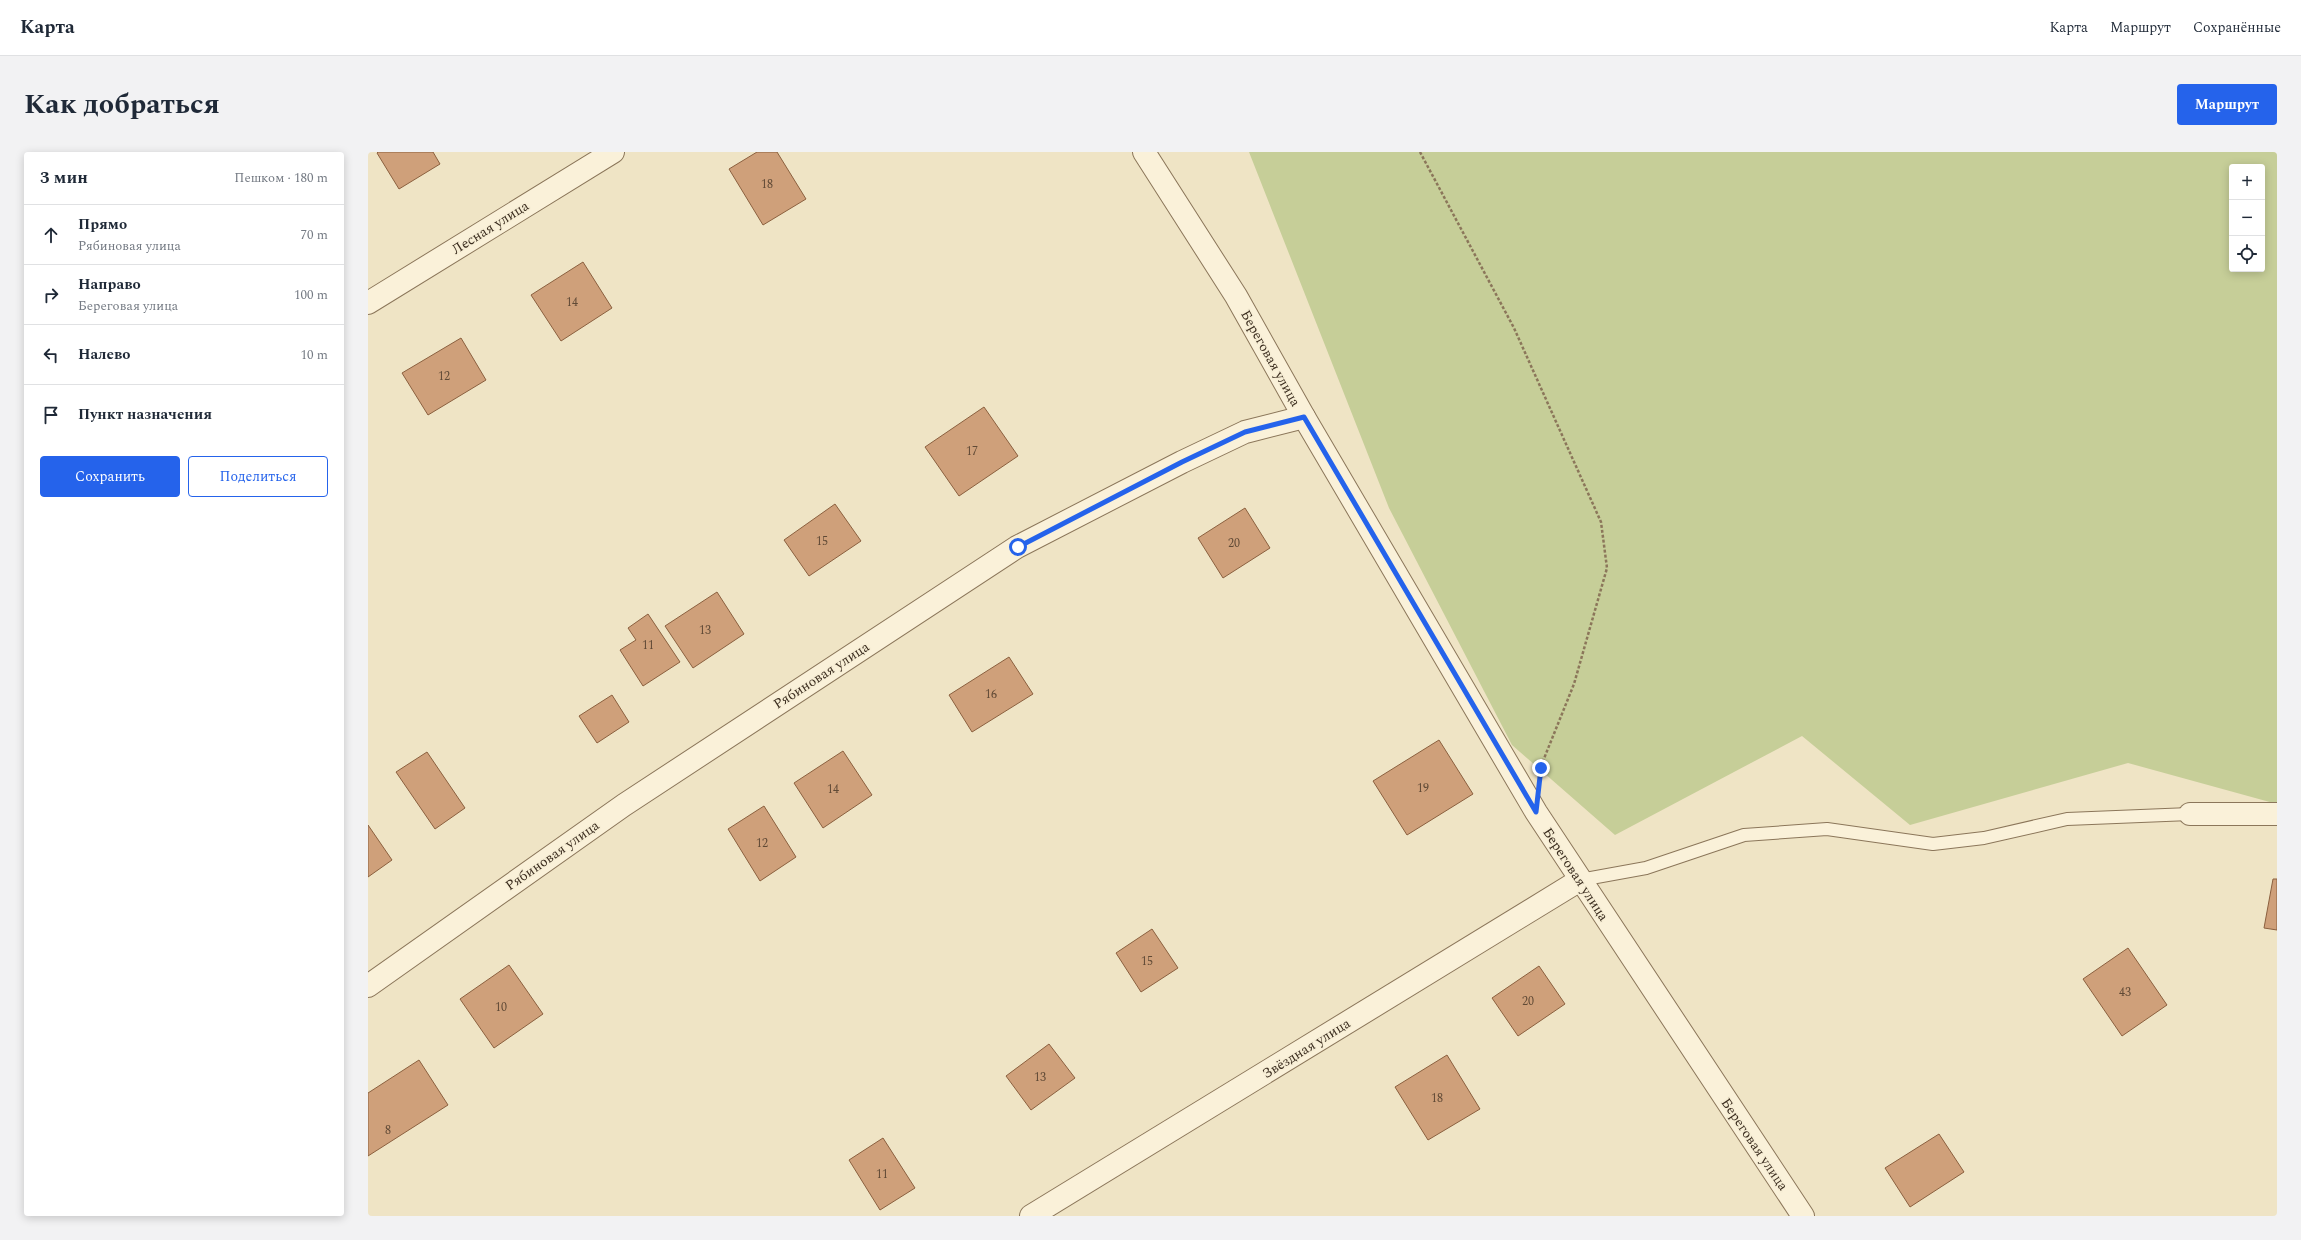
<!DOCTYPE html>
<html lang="ru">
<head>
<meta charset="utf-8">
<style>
  body { margin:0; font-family:Spectral,serif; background:#f2f2f3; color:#1f2937 }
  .controls { position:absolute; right:12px; top:12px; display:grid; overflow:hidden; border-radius:4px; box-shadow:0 2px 10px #0003 }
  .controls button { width:36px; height:36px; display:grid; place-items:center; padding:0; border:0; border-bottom:1px solid #e0e1e3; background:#fff; color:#1f2937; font:20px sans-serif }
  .stop { position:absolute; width:12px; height:12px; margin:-9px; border:3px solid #2563eb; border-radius:50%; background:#fff }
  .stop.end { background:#2563eb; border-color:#fff; box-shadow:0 1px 4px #0008 }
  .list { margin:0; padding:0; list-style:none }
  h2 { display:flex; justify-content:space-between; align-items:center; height:52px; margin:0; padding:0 16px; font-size:17px }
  h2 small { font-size:13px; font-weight:400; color:#747a83 }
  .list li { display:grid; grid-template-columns:26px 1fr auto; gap:12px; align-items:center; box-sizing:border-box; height:60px; padding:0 16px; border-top:1px solid #e0e1e3 }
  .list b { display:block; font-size:15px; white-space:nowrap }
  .list p { margin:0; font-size:13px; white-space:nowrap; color:#747a83 }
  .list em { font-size:13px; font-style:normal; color:#747a83 }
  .actions { display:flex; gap:8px; padding:12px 16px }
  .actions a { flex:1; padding:9px 0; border:1px solid #2563eb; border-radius:4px; text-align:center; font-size:14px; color:#2563eb }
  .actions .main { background:#2563eb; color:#fff }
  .icon { flex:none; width:22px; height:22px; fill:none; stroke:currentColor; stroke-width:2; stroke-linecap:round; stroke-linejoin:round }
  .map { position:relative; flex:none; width:1909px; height:1064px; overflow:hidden; border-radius:4px }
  header { display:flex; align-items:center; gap:24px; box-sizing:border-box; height:56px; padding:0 20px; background:#fff; border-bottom:1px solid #e0e1e3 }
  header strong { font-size:19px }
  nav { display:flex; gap:22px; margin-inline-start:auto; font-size:14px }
  .intro { display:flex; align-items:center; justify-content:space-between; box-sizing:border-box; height:96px; padding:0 24px }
  h1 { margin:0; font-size:28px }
  .button { padding:10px 18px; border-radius:4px; background:#2563eb; color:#fff; font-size:14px; font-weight:700 }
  main { display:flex; gap:24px; padding:0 24px }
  aside { flex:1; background:#fff; border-radius:4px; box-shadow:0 2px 10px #0003 }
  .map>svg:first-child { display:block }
</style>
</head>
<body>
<header>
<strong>Карта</strong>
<nav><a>Карта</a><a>Маршрут</a><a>Сохранённые</a></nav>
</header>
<div class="intro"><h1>Как добраться</h1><a class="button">Маршрут</a></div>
<main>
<aside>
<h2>3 мин<small>Пешком · 180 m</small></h2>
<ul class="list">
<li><svg class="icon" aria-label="ahead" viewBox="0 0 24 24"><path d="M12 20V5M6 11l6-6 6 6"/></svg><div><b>Прямо</b><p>Рябиновая улица</p></div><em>70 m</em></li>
<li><svg class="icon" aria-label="right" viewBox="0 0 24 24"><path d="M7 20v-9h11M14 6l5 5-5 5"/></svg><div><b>Направо</b><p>Береговая улица</p></div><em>100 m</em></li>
<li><svg class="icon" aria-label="left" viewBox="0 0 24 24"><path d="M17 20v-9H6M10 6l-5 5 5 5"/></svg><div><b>Налево</b></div><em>10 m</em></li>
<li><svg class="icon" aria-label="arrive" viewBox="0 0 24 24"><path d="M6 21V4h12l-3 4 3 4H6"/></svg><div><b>Пункт назначения</b></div></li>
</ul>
<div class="actions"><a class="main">Сохранить</a><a>Поделиться</a></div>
</aside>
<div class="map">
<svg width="1909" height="1064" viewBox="0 0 1909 1064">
  <rect width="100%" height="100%" fill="#efe4c5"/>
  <path fill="#c6ce98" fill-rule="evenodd" d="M881 0H1909V652L1760 611 1542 673 1434 584 1247 683 1144 593 1021 356ZM1864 15H1894V117H1864Z"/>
  <g fill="#cfa07a" stroke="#8b603f">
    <polygon points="10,0 65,0 72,12 31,37 9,1"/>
    <polygon points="389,0 409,0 438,47 395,73 361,17"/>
    <polygon points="215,110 244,156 193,189 163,143"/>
    <polygon points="93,186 118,228 60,263 34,221"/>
    <polygon points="616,255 650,304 591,344 557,295"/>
    <polygon points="467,352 493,389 441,424 416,388"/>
    <polygon points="877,356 902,396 855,426 830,386"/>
    <polygon points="349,440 376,482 325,516 297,474"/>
    <polygon points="280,462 312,510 275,534 252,498 268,488 260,476"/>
    <polygon points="641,505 665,542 604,580 581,543"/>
    <polygon points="244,543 261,570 229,591 211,564"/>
    <polygon points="1071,588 1105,642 1039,683 1005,629"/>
    <polygon points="475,599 504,643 455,676 426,631"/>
    <polygon points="59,600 97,656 67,677 28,620"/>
    <polygon points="396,654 428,705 392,729 360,677"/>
    <polygon points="0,673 24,708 0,725"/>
    <polygon points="1905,727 1909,727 1909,778 1896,776"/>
    <polygon points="784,777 810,816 773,840 748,801"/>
    <polygon points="1760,796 1799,853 1754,884 1715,827"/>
    <polygon points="141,813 175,862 126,896 92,847"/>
    <polygon points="1171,814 1197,852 1150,884 1124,846"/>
    <polygon points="681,892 707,926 663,958 638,924"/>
    <polygon points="1079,903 1112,957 1060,988 1027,935"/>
    <polygon points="51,908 80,953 0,1004 0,941"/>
    <polygon points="1571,982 1596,1020 1542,1055 1517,1016"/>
    <polygon points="515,986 547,1036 512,1058 481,1008"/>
  </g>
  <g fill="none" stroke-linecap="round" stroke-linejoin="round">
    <g stroke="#8b765a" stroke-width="14">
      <polyline id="service" points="1212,728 1278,716 1376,683 1459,677 1565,692 1616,686 1699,667 1822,662"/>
    </g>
    <g stroke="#8b765a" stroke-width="24">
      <g id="minor">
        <polyline points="776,0 868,144 936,265 1168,660 1435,1064"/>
        <polyline points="0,151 245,0"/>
        <polyline points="1822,662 1909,662"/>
        <polyline points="0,834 256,653 649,395 814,310 877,280 936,265"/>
        <polyline points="663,1064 1212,728"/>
      </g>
    </g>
    <polyline stroke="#8b765a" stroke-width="2.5" stroke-dasharray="3 2" stroke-linecap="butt" points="1052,0 1146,176 1233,370 1239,416 1206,532 1173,614"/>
    <use href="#service" stroke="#faf1d9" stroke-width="12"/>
    <use href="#minor" stroke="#faf1d9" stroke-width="22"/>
  </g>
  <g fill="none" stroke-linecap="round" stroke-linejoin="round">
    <polyline stroke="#2563eb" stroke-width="5" points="650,395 814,310 877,280 936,265 1168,660 1173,616"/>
  </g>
  <g text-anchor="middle" stroke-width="3" stroke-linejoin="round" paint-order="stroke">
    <g font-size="12" fill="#604a36">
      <text x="399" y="36">18</text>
      <text x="204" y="154">14</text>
      <text x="76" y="228">12</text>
      <text x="604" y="303">17</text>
      <text x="454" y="393">15</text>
      <text x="866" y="395">20</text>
      <text x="337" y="482">13</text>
      <text x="280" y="497">11</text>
      <text x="623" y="546">16</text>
      <text x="1055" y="640">19</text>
      <text x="465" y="641">14</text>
      <text x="394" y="695">12</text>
      <text x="779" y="813">15</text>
      <text x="1757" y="844">43</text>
      <text x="1160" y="853">20</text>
      <text x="133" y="859">10</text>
      <text x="672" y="929">13</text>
      <text x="1069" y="950">18</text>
      <text x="20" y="982">8</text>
      <text x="514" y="1026">11</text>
    </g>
    <g font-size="14" fill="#3b2d1f" stroke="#f7eed5">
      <text transform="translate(122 75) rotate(-32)" y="5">Лесная улица</text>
      <text transform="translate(903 206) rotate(61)" y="5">Береговая улица</text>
      <text transform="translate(453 523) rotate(-33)" y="5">Рябиновая улица</text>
      <text transform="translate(184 703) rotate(-35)" y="5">Рябиновая улица</text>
      <text transform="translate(1208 722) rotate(57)" y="5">Береговая улица</text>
      <text transform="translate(938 896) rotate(-32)" y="5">Звёздная улица</text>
      <text transform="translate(1387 992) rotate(56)" y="5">Береговая улица</text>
    </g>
  </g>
</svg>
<div class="controls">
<button>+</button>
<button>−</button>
<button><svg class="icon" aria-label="locate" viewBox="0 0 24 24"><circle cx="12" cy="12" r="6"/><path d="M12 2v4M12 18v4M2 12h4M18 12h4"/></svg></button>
</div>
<div class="stop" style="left:650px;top:395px"></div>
<div class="stop end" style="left:1173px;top:616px"></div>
</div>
</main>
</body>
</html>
